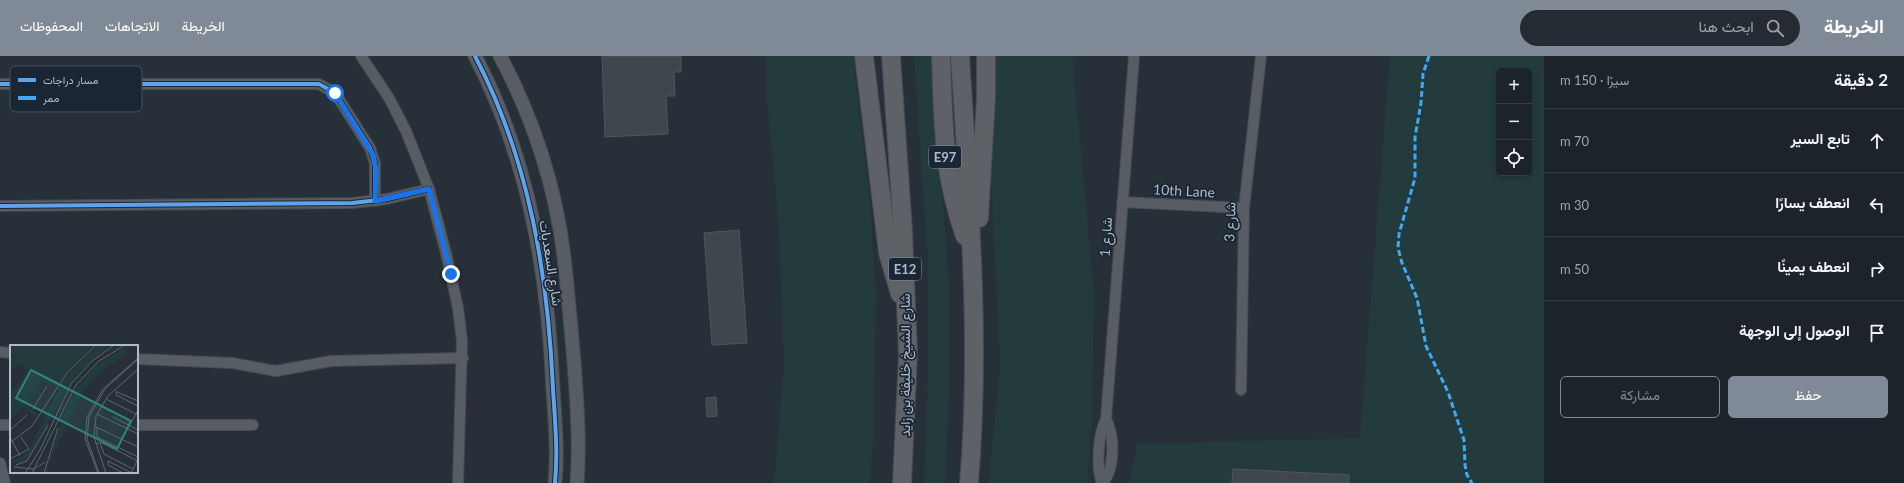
<!DOCTYPE html>
<html lang="ar">
<head>
<meta charset="utf-8">
<style>
  body { margin:0; font-family:Lato,Vazirmatn,sans-serif; background:#252b32; color:#f1f3f6; direction:rtl }
  .controls { position:absolute; right:12px; top:12px; display:grid; overflow:hidden; border-radius:6px; box-shadow:0 2px 6px #0003 }
  .controls button { width:36px; height:36px; display:grid; place-items:center; padding:0; border:0; border-bottom:1px solid #3b4047; background:#1d232a; color:#f1f3f6; font:20px sans-serif }
  .stop { position:absolute; width:12px; height:12px; margin:-9px; border:3px solid #1a73e8; border-radius:50%; background:#fff }
  .stop.end { background:#1a73e8; border-color:#fff; box-shadow:0 1px 4px #0008 }
  .list { margin:0; padding:0; list-style:none }
  h2 { display:flex; justify-content:space-between; align-items:center; height:52px; margin:0; padding:0 16px; font-size:17px }
  h2 small { font-size:13px; font-weight:400; color:#a0a4a8 }
  .list li { display:grid; grid-template-columns:26px 1fr auto; gap:12px; align-items:center; box-sizing:border-box; height:64px; padding:0 16px; border-top:1px solid #3b4047 }
  .list b { display:block; font-size:15px; white-space:nowrap }
  .list em { font-size:13px; font-style:normal; color:#a0a4a8 }
  .actions { display:flex; gap:8px; padding:12px 16px }
  .actions a { flex:1; padding:9px 0; border:1px solid #808a96; border-radius:6px; text-align:center; font-size:14px; color:#808a96 }
  .actions .main { background:#808a96; color:#fff }
  .icon { flex:none; width:22px; height:22px; fill:none; stroke:currentColor; stroke-width:2; stroke-linecap:round; stroke-linejoin:round }
  .map { position:relative; flex:none; width:1544px; height:427px; overflow:hidden; direction:ltr }
  header { display:flex; align-items:center; gap:24px; box-sizing:border-box; height:56px; padding:0 20px; background:#808a96; color:#fff }
  header strong { font-size:19px }
  nav { display:flex; gap:22px; margin-inline-start:auto; font-size:14px }
  .search { width:280px; height:36px; background:#252b32; display:flex; align-items:center; gap:10px; box-sizing:border-box; padding:0 14px; border-radius:22px; color:#a0a4a8; font-size:15px }
  main { display:flex }
  aside { flex:1; background:#1d232a }
  .map>svg:first-child { display:block }
</style>
</head>
<body>
<header>
<strong>الخريطة</strong>
<div class="search"><svg class="icon" aria-label="search" viewBox="0 0 24 24"><circle cx="10" cy="10" r="6"/><path d="M15 15l6 6"/></svg>ابحث هنا</div>
<nav><a>الخريطة</a><a>الاتجاهات</a><a>المحفوظات</a></nav>
</header>
<main>
<aside>
<h2>2 دقيقة<small>سيرًا · 150 m</small></h2>
<ul class="list">
<li><svg class="icon" aria-label="ahead" viewBox="0 0 24 24"><path d="M12 20V5M6 11l6-6 6 6"/></svg><div><b>تابع السير</b></div><em>70 m</em></li>
<li><svg class="icon" aria-label="left" viewBox="0 0 24 24"><path d="M17 20v-9H6M10 6l-5 5 5 5"/></svg><div><b>انعطف يسارًا</b></div><em>30 m</em></li>
<li><svg class="icon" aria-label="right" viewBox="0 0 24 24"><path d="M7 20v-9h11M14 6l5 5-5 5"/></svg><div><b>انعطف يمينًا</b></div><em>50 m</em></li>
<li><svg class="icon" aria-label="arrive" viewBox="0 0 24 24"><path d="M6 21V4h12l-3 4 3 4H6"/></svg><div><b>الوصول إلى الوجهة</b></div></li>
</ul>
<div class="actions"><a class="main">حفظ</a><a>مشاركة</a></div>
</aside>
<div class="map">
<svg width="1544" height="427" viewBox="0 0 1544 427">
  <rect width="100%" height="100%" fill="#272f38"/>
  <g fill="#243b3e" fill-rule="evenodd">
    <polygon points="766,0 853,0 870,146 876,237 874,362 870,427 774,427 784,308 778,156 767,44"/>
    <polygon points="914,0 933,0 949,229 949,340 945,427 924,427 928,318 928,207"/>
    <polygon points="992,0 1072,0 1094,238 1092,371 1087,427 989,427 1000,307 991,121"/>
    <path d="M1390 0H1544V427H1129L1137 388 1360 382ZM1499 15H1529V117H1499Z"/>
  </g>
  <g fill="#3f464e" stroke="#4f565f">
    <polygon points="602,0 681,0 681,16 674,16 675,40 666,40 668,78 605,81"/>
    <polygon points="739,174 747,287 712,289 704,177"/>
    <polygon points="716,341 717,360 707,361 706,342"/>
    <polygon points="1233,413 1349,419 1349,427 1232,427"/>
  </g>
  <g fill="none" stroke-linecap="round" stroke-linejoin="round">
    <g stroke="#464b52" stroke-width="12">
      <g id="minor">
        <polyline points="361,0 389,42 406,75 429,133 446,197 458,252 462,285 458,427"/>
        <polyline points="0,28 319,28 335,37 370,92 375,107 375,145"/>
        <polyline points="1122,146 1244,152"/>
        <polyline points="0,150 352,147 387,143 429,133"/>
        <polyline points="0,296 11,297"/>
        <polyline points="137,303 232,307 276,315 331,305 463,302"/>
        <polyline points="1241,334 1244,152 1261,0"/>
        <polyline points="0,369 11,369"/>
        <polyline points="137,369 253,369"/>
        <polyline points="0,407 5,427"/>
        <path d="M1102 427C1096 411 1098 378 1106 363L1134 0"/>
        <path d="M1103 427C1115 412 1115 380 1106 363"/>
      </g>
    </g>
    <g stroke="#464b52" stroke-width="15">
      <g id="tertiary">
        <path d="M475 0C529 103 548 218 553 333 555 364 558 396 555 427"/>
        <path d="M500 0C533 61 556 132 564 201 568 236 571 271 574 306 577 347 580 387 577 427"/>
      </g>
    </g>
    <g stroke="#444b53" stroke-width="20">
      <g id="motorway">
        <polyline points="864,0 888,197 900,238"/>
        <polyline points="891,0 903,175 908,298 902,427"/>
        <path d="M941 0C943 63 943 120 965 180"/>
        <path d="M960 0C969 142 981 285 969 427"/>
        <polyline points="979,162 986,42 986,0"/>
      </g>
    </g>
    <use href="#minor" stroke="#585d65" stroke-width="10"/>
    <use href="#tertiary" stroke="#585d65" stroke-width="13"/>
    <use href="#motorway" stroke="#5e6165" stroke-width="18"/>
    <polyline stroke="#3fa9f5" stroke-width="3" stroke-dasharray="6 3" stroke-linecap="butt" points="1429,0 1423,18 1421,47 1415,81 1415,122 1399,178 1398,192 1402,207 1417,242 1426,290 1448,336 1464,384 1465,409 1467,419 1472,427"/>
    <g stroke="#1a2633" stroke-width="6">
      <g id="cycleway">
        <path d="M475 0C529 103 548 218 553 333 555 364 558 396 555 427"/>
        <polyline points="0,28 319,28 335,37 370,92 375,107 375,145"/>
        <polyline points="0,150 352,147 387,143 429,133"/>
      </g>
    </g>
    <use href="#cycleway" stroke="#60a3ed" stroke-width="4"/>
  </g>
  <g fill="none" stroke-linecap="round" stroke-linejoin="round">
    <polyline stroke="#1a73e8" stroke-width="5" points="335,37 373,99 376,114 375,145 429,133 451,218"/>
  </g>
  <g text-anchor="middle" stroke-width="3.5" stroke-linejoin="round" paint-order="stroke">
    <g fill="#1a2633" stroke="#838e9c" stroke-width="1">
      <rect x="929" y="90" width="32" height="22" rx="3"/>
      <rect x="889" y="202" width="32" height="22" rx="3"/>
    </g>
    <g font-size="13" font-weight="bold" fill="#b0bbc9">
      <text x="945" y="106">E97</text>
      <text x="905" y="218">E12</text>
    </g>
    <g font-size="14" fill="#b0bbc9" stroke="#1a2633">
      <text transform="translate(1184 135) rotate(3)" y="5">10th Lane</text>
      <text transform="translate(1230 166) rotate(-88)" y="5">شارع 3</text>
      <text transform="translate(1106 181) rotate(-86)" y="5">شارع 1</text>
      <text transform="translate(551 207) rotate(81)" y="5">شارع السعديات</text>
      <text transform="translate(905 309) rotate(-90)" y="5">شارع الشيخ خليفة بن زايد</text>
    </g>
  </g>
  <g transform="translate(10 289)">
    <rect width="128" height="128" fill="#272f38"/>
    <path d="M5 0H84L67 15 46 41 31 34 15 61 29 70 27 73 13 62 0 75V49L12 35 16 26 12 19 0 24V4ZM88 0H101L80 16 62 35 17 116 10 119 0 117 17 109 54 34ZM117 1V9L95 23 74 45 37 123 39 128H35L55 66 68 42 87 20Z" fill="#243b3e"/>
    <path fill="none" stroke="#5e6772" stroke-width="1" d="M107 46 106 50 128 61M107 47 128 56M96 54 128 70M23 64 37 41M87 69 128 89M103 72 128 85M84 81 128 102M87 82V92L128 112M0 85 17 70M117 85 128 65M0 92 10 111M0 98 22 81 57 28 86 0M85 98H92L128 116M90 98 94 109 123 124M0 114 19 104 11 92M98 116 122 128M98 116V120L113 128M6 120 17 116 38 80M4 122 24 124 35 117M15 128 30 105 61 39 81 17 104 0M22 128 66 40 89 16 115 0M34 128 48 83M88 128 75 94 77 72 93 44 128 13M89 128 77 94 79 72 95 44 128 14M96 128 84 92 86 71 98 51 128 24M121 128 127 116"/>
    <path fill="#2f8480" fill-opacity="0.15" stroke="#2f8480" stroke-width="2" d="M21 25 121 76 107 104 6 53Z"/>
    <rect width="128" height="128" fill="none" stroke="#b0bbc9" stroke-width="2"/>
  </g>
  <rect x="10" y="10" width="132" height="46" rx="6" fill="#1a2633" stroke="#475360" stroke-width="1"/>
  <rect x="18" y="22" width="18" height="4" fill="#60a3ed"/>
  <rect x="18" y="40" width="18" height="4" fill="#3fa9f5"/>
  <g font-size="11" fill="#b0bbc9">
    <text x="43" y="28">مسار دراجات</text>
    <text x="43" y="46">ممر</text>
  </g>
</svg>
<div class="controls">
<button>+</button>
<button>−</button>
<button><svg class="icon" aria-label="locate" viewBox="0 0 24 24"><circle cx="12" cy="12" r="6"/><path d="M12 2v4M12 18v4M2 12h4M18 12h4"/></svg></button>
</div>
<div class="stop" style="left:335px;top:37px"></div>
<div class="stop end" style="left:451px;top:218px"></div>
</div>
</main>
</body>
</html>
